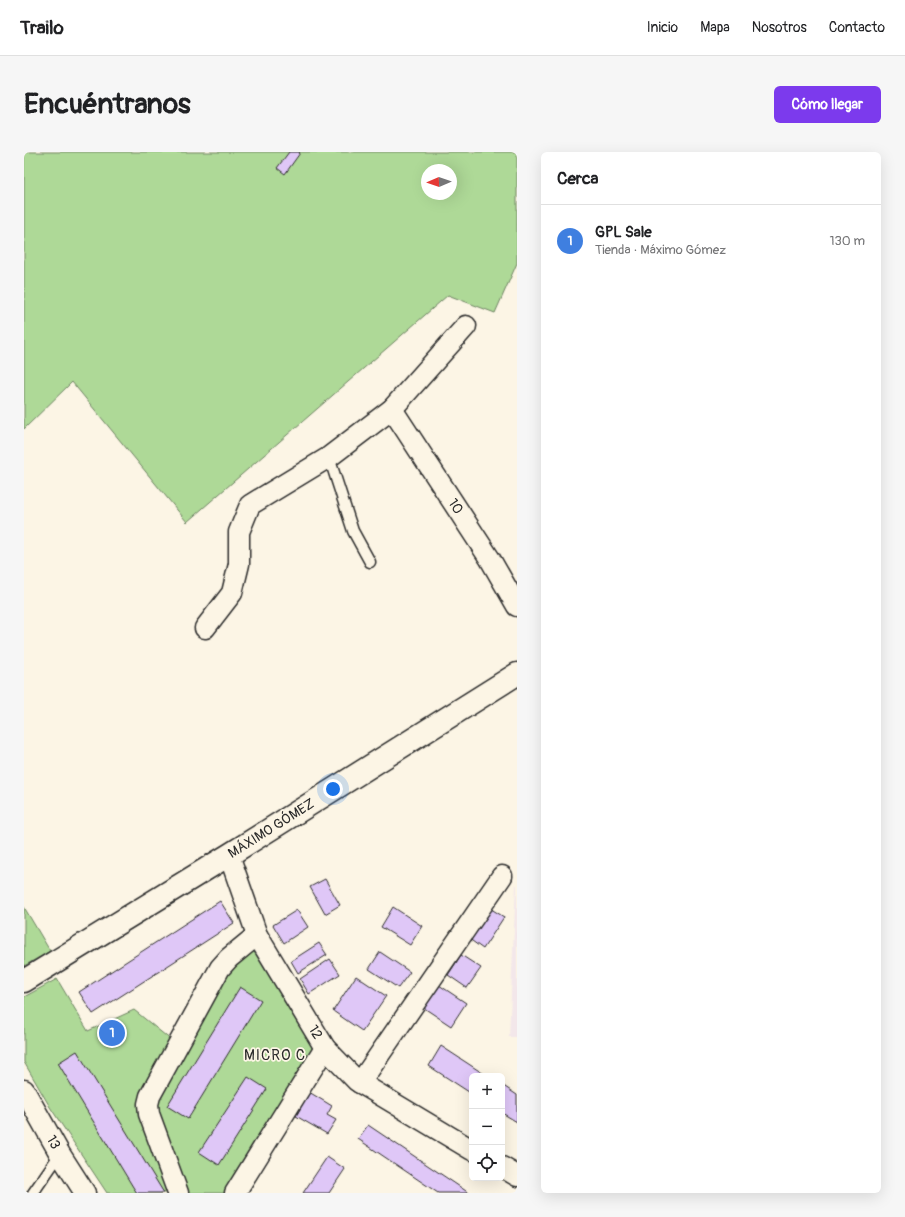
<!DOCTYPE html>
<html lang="es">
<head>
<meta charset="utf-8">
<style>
  body { margin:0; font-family:Pangolin,sans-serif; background:#f6f6f6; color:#202124 }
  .controls { position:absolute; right:12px; bottom:12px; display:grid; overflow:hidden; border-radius:6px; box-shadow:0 4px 16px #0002 }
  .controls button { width:36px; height:36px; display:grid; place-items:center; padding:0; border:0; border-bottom:1px solid #e0e0e0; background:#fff; color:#202124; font:20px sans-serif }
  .compass { position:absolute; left:397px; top:12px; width:36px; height:36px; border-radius:50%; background:#fff; box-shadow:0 4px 16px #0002; rotate:268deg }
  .you { position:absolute; left:309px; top:637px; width:14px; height:14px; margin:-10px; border:3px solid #fff; border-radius:50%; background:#1a73e8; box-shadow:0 0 0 6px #1a73e833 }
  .badge { display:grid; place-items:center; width:26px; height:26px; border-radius:50%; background:#7c3aed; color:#fff; font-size:13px; font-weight:700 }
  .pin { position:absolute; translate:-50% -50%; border:2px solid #fff; box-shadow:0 1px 4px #0006 }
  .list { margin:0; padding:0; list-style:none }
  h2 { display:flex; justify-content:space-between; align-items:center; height:52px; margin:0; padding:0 16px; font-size:17px }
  h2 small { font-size:13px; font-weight:400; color:#757577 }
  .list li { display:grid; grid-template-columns:26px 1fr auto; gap:12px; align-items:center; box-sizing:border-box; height:72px; padding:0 16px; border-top:1px solid #e0e0e0 }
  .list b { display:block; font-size:15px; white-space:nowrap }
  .list p { margin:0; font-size:13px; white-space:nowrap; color:#757577 }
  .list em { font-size:13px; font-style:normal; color:#757577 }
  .icon { flex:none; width:22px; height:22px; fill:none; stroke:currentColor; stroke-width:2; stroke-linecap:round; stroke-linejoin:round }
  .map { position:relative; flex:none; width:493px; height:1041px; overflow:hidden; border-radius:6px }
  header { display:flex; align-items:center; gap:24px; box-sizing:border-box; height:56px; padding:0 20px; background:#fff; border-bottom:1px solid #e0e0e0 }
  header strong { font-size:19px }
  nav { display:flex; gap:22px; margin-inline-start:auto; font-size:14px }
  .intro { display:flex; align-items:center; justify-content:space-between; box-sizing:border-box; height:96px; padding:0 24px }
  h1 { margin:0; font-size:28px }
  .button { padding:10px 18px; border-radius:6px; background:#7c3aed; color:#fff; font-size:14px; font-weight:700 }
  main { display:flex; gap:24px; padding:0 24px }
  aside { flex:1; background:#fff; border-radius:6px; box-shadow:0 4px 16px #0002 }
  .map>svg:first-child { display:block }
</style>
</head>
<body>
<header>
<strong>Trailo</strong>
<nav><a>Inicio</a><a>Mapa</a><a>Nosotros</a><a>Contacto</a></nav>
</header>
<div class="intro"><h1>Encuéntranos</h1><a class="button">Cómo llegar</a></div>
<main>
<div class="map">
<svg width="493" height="1041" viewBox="0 0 493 1041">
  <rect width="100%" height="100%" fill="#fcf5e5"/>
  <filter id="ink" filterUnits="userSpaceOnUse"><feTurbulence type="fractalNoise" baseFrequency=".025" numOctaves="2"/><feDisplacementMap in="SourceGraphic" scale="8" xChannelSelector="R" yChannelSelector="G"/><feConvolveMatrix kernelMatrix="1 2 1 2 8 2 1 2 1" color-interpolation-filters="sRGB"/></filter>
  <g filter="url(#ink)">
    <polygon fill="#f3e7ea" points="492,733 493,733 493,885 485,885"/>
    <g fill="#aed997" stroke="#6c8261" fill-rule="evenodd">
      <path d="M0 0H493V111L471 161 424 143 163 370 48 230 0 277ZM403 18H427V42H403Z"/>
      <polygon points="0,755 26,799 0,814"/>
      <polygon points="233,783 301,896 210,1041 83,1041 26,955 0,910 0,845 33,827 64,879 110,858 153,893 196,816"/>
    </g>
    <g fill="#dfc7f7" stroke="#2b2b2b">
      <polygon points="265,0 275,0 276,1 261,22 253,16"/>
      <polygon points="301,727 316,753 301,762 286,735"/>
      <polygon points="196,749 210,771 69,862 55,840"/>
      <polygon points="369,755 398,774 386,793 357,775"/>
      <polygon points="464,755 480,765 459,797 444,786"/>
      <polygon points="273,758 284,775 260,791 249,773"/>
      <polygon points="295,791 303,803 274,821 267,809"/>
      <polygon points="356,800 386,820 374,836 345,817"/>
      <polygon points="437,803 457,816 443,836 424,823"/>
      <polygon points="306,807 316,822 285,842 276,827"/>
      <polygon points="332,824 362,844 338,879 309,859"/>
      <polygon points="412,831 442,851 427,874 397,854"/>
      <polygon points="216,835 237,848 164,967 143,954"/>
      <polygon points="417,894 463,924 448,924 448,942 405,914"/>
      <polygon points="53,899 132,1028 140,1041 113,1041 109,1035 34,911"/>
      <polygon points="224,925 243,937 195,1013 175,1000"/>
      <polygon points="478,933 493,943 493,970 478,961"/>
      <polygon points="285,940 308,954 303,963 312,968 303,982 272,964"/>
      <polygon points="344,973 445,1041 414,1041 334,987"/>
      <polygon points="303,1005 321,1017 305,1041 279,1041"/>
    </g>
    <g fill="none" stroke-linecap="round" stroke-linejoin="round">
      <g stroke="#2b2b2b" stroke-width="13">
        <g id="service">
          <polyline points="305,305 329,379 346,410"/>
          <polyline points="9,1041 36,1002"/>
        </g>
      </g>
      <g stroke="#2b2b2b" stroke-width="23">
        <g id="minor">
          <polyline points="368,257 466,407 493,454"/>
          <polyline points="181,476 208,441 215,412 215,380 226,353 305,305 368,257 442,174"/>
          <polyline points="205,703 233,783 301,896 333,929 448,998"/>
          <polyline points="336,931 478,724"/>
          <polyline points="0,938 36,1002 61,1041"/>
          <polyline points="478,1015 493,1024"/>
          <polyline points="154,1041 125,962 124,952 126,944 196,816 205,806 233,783"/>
          <polyline points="211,1041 301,896"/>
        </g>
      </g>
      <g stroke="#2b2b2b" stroke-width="25">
        <polyline id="secondary" points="0,829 205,703 493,522"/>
      </g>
      <use href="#service" stroke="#fcf5e5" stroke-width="10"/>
      <use href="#minor" stroke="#fcf5e5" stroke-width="20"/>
      <use href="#secondary" stroke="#fcf5e5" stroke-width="22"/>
    </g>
  </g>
  <g text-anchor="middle" stroke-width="3.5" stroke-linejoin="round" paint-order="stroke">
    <g font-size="14" fill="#2b2b2b" stroke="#fcf5e5">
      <text transform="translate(432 354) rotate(57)" y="5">10</text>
      <text transform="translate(247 676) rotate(-32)" y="5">MÁXIMO GÓMEZ</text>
      <text transform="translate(292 880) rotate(59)" y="5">12</text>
      <text transform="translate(30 990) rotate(60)" y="5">13</text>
    </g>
    <g font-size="15" letter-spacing="1" fill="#2b2b2b" stroke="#fcf5e5">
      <text x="251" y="908">MICRO C</text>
    </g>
  </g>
</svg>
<div class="controls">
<button>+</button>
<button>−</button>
<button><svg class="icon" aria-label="locate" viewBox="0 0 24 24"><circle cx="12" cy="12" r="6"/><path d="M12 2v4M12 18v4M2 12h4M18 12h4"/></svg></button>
</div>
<svg class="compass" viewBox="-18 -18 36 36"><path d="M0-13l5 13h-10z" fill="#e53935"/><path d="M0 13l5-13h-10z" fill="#757577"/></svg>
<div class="you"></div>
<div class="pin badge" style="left:88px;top:881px;background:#3f7fe0">1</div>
</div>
<aside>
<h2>Cerca<small></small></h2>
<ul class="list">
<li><span class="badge" style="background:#3f7fe0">1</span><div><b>GPL Sale</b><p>Tienda · Máximo Gómez</p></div><em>130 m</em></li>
</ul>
</aside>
</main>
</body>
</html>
